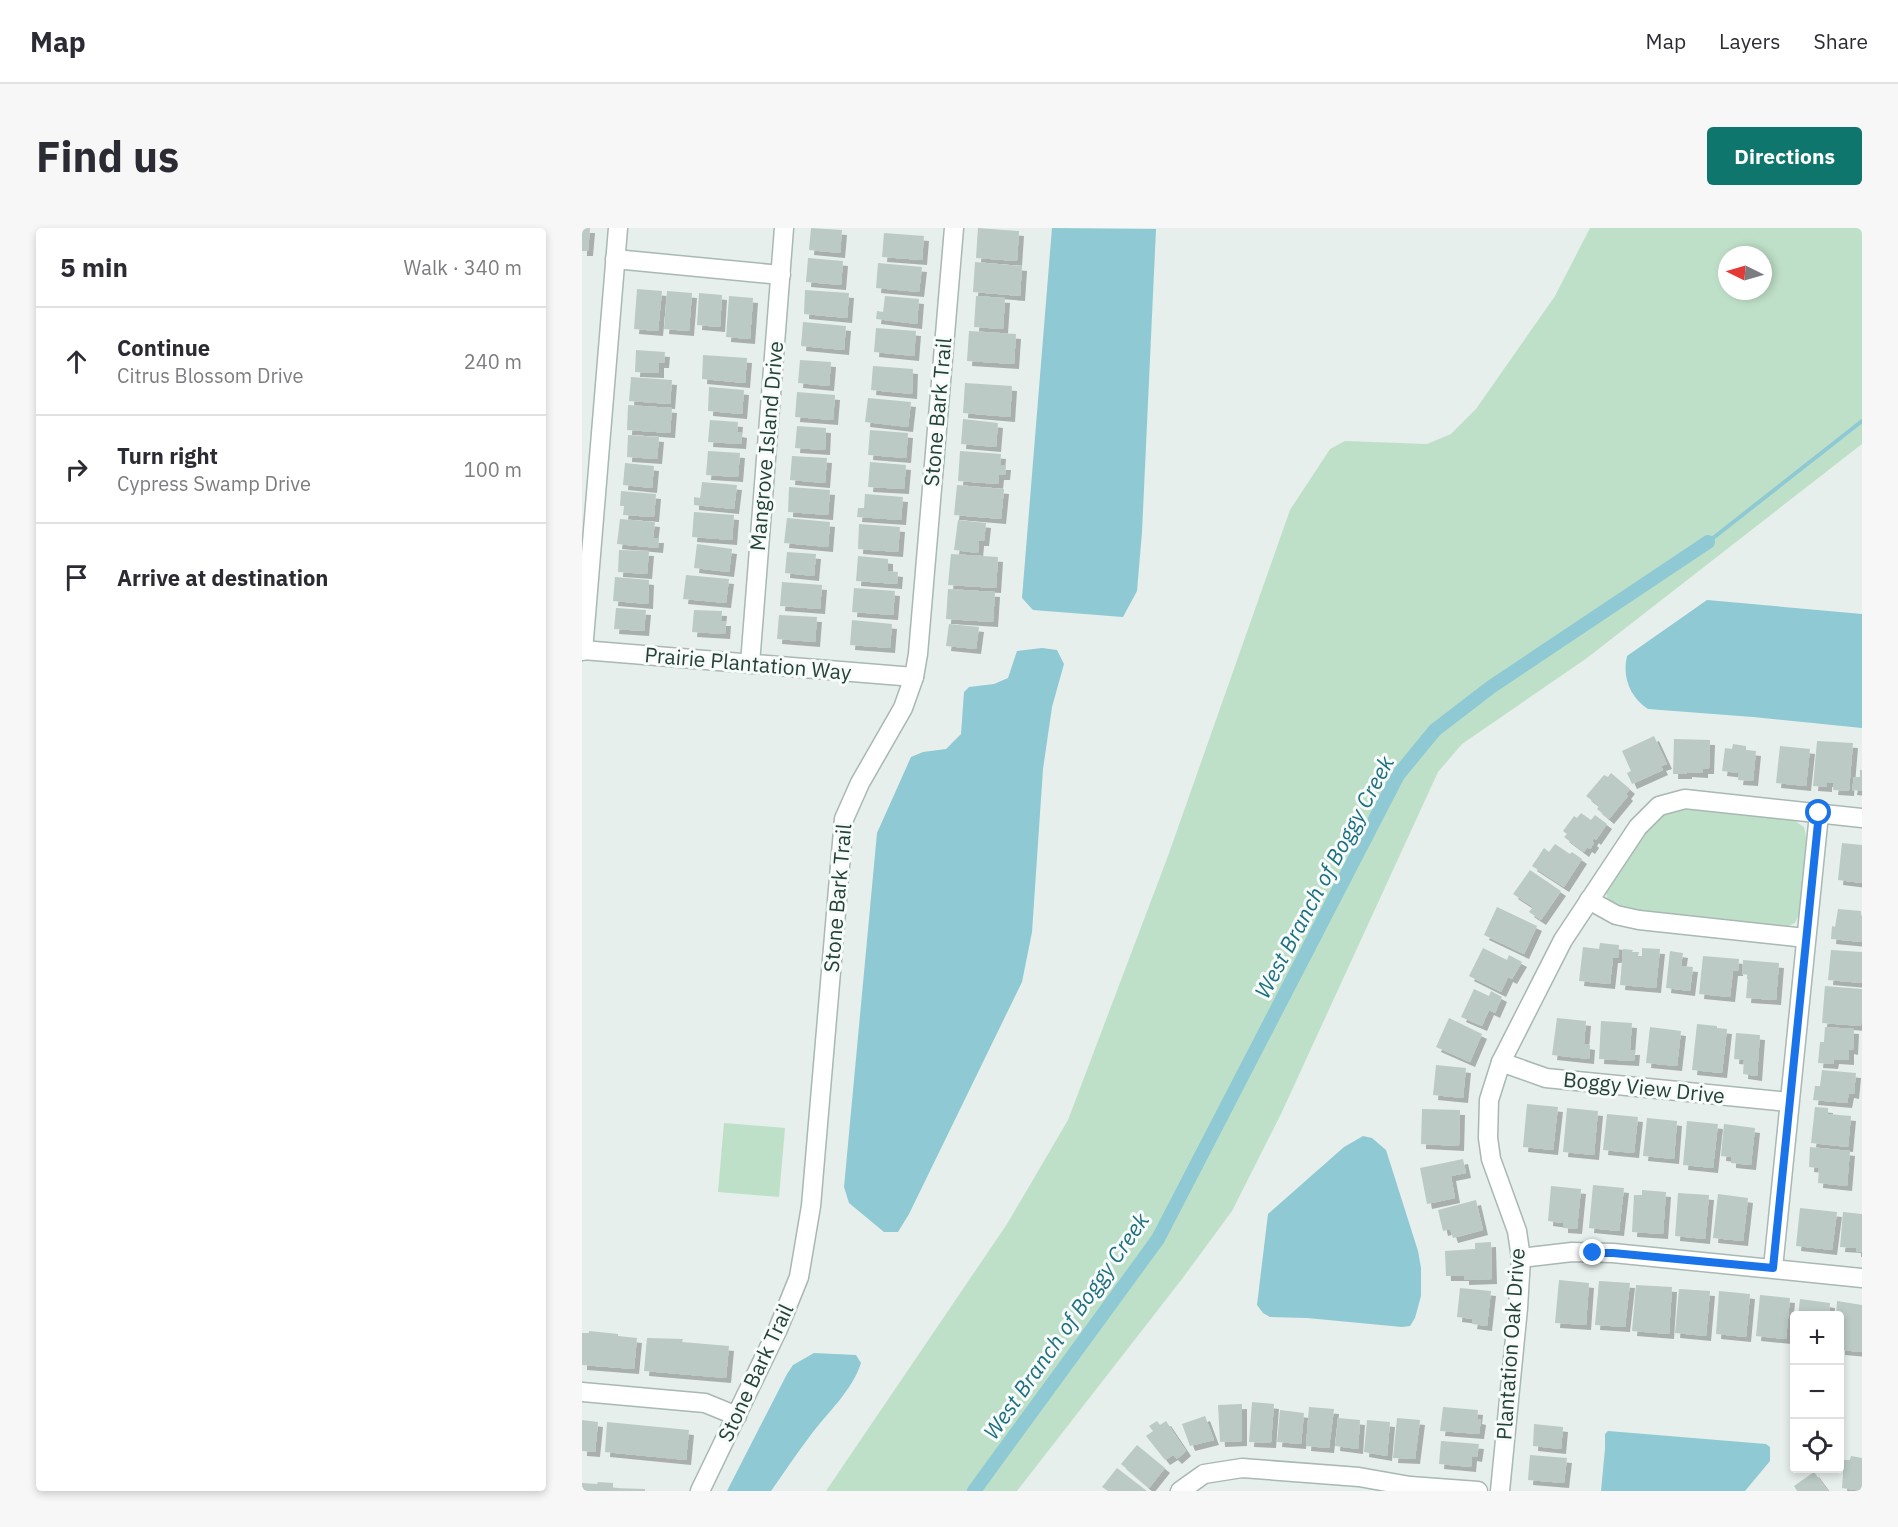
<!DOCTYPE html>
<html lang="en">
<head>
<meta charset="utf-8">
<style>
  body { margin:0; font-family:"IBM Plex Sans",sans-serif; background:#f7f7f7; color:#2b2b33 }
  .controls { position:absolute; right:18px; bottom:18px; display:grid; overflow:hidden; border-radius:6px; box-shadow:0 3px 9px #0003 }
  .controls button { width:54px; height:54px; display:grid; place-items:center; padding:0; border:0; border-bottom:2px solid #e1e1e2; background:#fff; color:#2b2b33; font:30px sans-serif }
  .compass { position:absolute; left:1136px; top:18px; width:54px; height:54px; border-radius:50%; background:#fff; box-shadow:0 3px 9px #0003; rotate:275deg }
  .stop { position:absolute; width:18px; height:18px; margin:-14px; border:4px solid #1a73e8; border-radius:50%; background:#fff }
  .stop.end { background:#1a73e8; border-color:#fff; box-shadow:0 2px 6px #0008 }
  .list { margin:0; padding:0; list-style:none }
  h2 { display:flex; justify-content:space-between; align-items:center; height:78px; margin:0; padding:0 24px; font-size:26px }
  h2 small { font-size:20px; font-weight:400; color:#7c7c81 }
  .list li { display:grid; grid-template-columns:39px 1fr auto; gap:18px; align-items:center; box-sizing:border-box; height:108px; padding:0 24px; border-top:2px solid #e1e1e2 }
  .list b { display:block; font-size:22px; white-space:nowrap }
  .list p { margin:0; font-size:20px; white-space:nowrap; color:#7c7c81 }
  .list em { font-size:20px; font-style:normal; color:#7c7c81 }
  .icon { flex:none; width:33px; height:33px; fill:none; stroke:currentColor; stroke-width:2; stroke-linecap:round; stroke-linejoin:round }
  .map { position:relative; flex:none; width:1280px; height:1263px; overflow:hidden; border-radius:6px }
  header { display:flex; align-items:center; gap:36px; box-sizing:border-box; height:84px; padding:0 30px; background:#fff; border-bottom:2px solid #e1e1e2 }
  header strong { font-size:28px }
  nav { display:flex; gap:33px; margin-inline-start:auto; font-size:21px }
  .intro { display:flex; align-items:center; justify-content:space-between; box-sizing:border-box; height:144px; padding:0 36px }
  h1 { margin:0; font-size:42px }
  .button { padding:15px 27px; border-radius:6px; background:#0f766e; color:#fff; font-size:21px; font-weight:700 }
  main { display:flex; gap:36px; padding:0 36px }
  aside { flex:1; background:#fff; border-radius:6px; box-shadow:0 3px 9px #0003 }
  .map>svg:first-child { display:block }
</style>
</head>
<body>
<header>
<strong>Map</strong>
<nav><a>Map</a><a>Layers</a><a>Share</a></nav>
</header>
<div class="intro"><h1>Find us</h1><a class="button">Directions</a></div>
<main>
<aside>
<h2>5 min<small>Walk · 340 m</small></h2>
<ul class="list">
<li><svg class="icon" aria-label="ahead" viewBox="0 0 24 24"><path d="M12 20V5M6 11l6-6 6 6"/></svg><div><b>Continue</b><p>Citrus Blossom Drive</p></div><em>240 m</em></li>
<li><svg class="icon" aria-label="right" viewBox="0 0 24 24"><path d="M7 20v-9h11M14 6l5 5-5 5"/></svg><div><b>Turn right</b><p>Cypress Swamp Drive</p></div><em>100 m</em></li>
<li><svg class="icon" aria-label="arrive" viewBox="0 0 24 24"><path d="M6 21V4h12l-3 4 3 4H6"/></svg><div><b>Arrive at destination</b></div></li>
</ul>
</aside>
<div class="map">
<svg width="1280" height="1263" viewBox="0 0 1280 1263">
  <defs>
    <filter id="shadow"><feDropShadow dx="5" dy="5" stdDeviation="0" flood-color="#0004"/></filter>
  </defs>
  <rect width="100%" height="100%" fill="#e6efeb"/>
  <g fill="#bfe0c8" fill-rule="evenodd">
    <path d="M1008 0H1280V216L1005 430 880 516 856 544 699 886 650 983 600 1051 435 1263H244L425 996 486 892 586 628 708 282 748 221 763 213 845 216 869 206 894 181 973 68ZM1145 27H1181V63H1145Z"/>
    <path d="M1101 581 1210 591 1222 599C1228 617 1223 679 1213 695L1201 700 1044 686 1026 674 1024 664C1038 641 1062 592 1087 583 1092 582 1097 582 1101 581Z"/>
    <polygon points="142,895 203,900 197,969 136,964"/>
  </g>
  <g fill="#8ec9d4">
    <polygon points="470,0 574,1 560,304 555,363 541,389 451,382 440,370"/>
    <path d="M1125 372 1280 386V500L1171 489 1066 481C1048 469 1040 449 1045 428Z"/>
    <polygon points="460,420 475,422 482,436 470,479 461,541 450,704 440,754 327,986 316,1004 302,1004 267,975 262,959 295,605 329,529 341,524 364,521 379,506 382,464 387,459 412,456 426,450 435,423"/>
    <polygon points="781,908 790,910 804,922 836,1023 839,1040 839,1068 833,1090 828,1098 820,1099 725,1090 688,1089 681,1085 675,1077 686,986 762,919"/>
    <path d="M232 1125 274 1127 279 1135C270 1163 245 1185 228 1208 214 1226 202 1245 189 1263H145L205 1146 211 1137Z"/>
    <polygon points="1026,1203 1184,1216 1188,1219 1188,1233 1163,1263 1019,1263 1023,1221 1023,1206"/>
  </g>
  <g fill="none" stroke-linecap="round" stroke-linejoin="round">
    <polyline stroke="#8ec9d4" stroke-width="4" points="1126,314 1280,193"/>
    <polyline stroke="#8ec9d4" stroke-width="14" points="392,1263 576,1011 816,547 853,502 909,459 1126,314"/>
  </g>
  <g fill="#bbcac4" filter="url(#shadow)">
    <polygon points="0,0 8,0 6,23 0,23"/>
    <polygon points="229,0 260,2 258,25 227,22"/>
    <polygon points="396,0 437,3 435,33 394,30"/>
    <polygon points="302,5 342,8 340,32 300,29"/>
    <polygon points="226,30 261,33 259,57 224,54"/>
    <polygon points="393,34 440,38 438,68 391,64"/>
    <polygon points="296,35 340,39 337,64 294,60"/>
    <polygon points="55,61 80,63 76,103 52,101"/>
    <polygon points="223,62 267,65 265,90 222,86"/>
    <polygon points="85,63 110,65 107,103 82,101"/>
    <polygon points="117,65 140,67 138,99 115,97"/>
    <polygon points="147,68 171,70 168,111 144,109"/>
    <polygon points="303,68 337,71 335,96 294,91 295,83 301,84"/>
    <polygon points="394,68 423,70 421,101 392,99"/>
    <polygon points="221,94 264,98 262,122 219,118"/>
    <polygon points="294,100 334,103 332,128 292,124"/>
    <polygon points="387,103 434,106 432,136 385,133"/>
    <polygon points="54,122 83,124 82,135 77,135 77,145 53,144"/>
    <polygon points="121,127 165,130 163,155 120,151"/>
    <polygon points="218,132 249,134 247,158 216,155"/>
    <polygon points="291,138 331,141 330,166 289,162"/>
    <polygon points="49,149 90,152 88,176 47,173"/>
    <polygon points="383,155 430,158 428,189 381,185"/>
    <polygon points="127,159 162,162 160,186 126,183"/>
    <polygon points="215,164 253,167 251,192 213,189"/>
    <polygon points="286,170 329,174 326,199 283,194"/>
    <polygon points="46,177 90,180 88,205 45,202"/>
    <polygon points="381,191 416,195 414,219 379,216"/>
    <polygon points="128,192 156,194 155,204 160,205 159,216 126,214"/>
    <polygon points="215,198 244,200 243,222 213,220"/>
    <polygon points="288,202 326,205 324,230 286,227"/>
    <polygon points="46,207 77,209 75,231 45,229"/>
    <polygon points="126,223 158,225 156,249 124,247"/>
    <polygon points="378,223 419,226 418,237 424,237 423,247 417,247 416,256 376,253"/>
    <polygon points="210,228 245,230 243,255 208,252"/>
    <polygon points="288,234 324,237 322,261 286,259"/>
    <polygon points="43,235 72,238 70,260 41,257"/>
    <polygon points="120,254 155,257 152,281 112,277 112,269 118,270"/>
    <polygon points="375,257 422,261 419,291 372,287"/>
    <polygon points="207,259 248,262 246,287 206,284"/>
    <polygon points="39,263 74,266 72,289 41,287 42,278 38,278"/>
    <polygon points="283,266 321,269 319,292 275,289 276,280 282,280"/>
    <polygon points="112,284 152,287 150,312 110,309"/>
    <polygon points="205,290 248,294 246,319 202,315"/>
    <polygon points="38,291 73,294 71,310 77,310 76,320 35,316"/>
    <polygon points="376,292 404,295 402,313 397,313 396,325 372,322"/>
    <polygon points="277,296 318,299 316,324 276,321"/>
    <polygon points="115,316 150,321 147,344 112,340"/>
    <polygon points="37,322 67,323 65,346 36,344"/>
    <polygon points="205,324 234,326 232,348 203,345"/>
    <polygon points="369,326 416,329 414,360 366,357"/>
    <polygon points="276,328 306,331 306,343 316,344 315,356 274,353"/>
    <polygon points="104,347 147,351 144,375 101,371"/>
    <polygon points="33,349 67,352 66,376 31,373"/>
    <polygon points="200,354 240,357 238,381 198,378"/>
    <polygon points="272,360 313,363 311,387 270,384"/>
    <polygon points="366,361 413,364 411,394 364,391"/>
    <polygon points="34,380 64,382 62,403 32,401"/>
    <polygon points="112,382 140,383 139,393 144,393 143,406 110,404"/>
    <polygon points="197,387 235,389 233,414 195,411"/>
    <polygon points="270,392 310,396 308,420 268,417"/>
    <polygon points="367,396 397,399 394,421 364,418"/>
    <polygon points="1072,508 1085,536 1079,538 1081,542 1050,556 1045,545 1049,543 1040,523"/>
    <polygon points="1092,511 1128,512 1127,541 1121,541 1121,545 1105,544 1105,546 1091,546"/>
    <polygon points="1235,513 1271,515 1267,563 1251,562 1252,555 1245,554 1245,559 1231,558"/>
    <polygon points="1151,516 1164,518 1164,522 1174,523 1171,553 1156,552 1157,545 1140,543 1143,520 1150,521"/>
    <polygon points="1198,518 1228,521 1224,558 1194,555"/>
    <polygon points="1278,542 1280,542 1280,563 1270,562 1272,549 1278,549"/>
    <polygon points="1029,545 1048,561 1044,566 1046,568 1027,591 1015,581 1017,578 1004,568 1022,547 1026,549"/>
    <polygon points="999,585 1009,592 1013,587 1025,596 1014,612 1012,610 1010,613 1012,615 1008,621 1005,619 1002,624 982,609 985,606 981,603 992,588 995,590"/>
    <polygon points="1260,615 1280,617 1280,655 1256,652"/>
    <polygon points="973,616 988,626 990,624 1000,631 982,659 950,638 962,620 967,624"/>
    <polygon points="948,642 979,663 959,692 947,684 951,679 931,666"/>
    <polygon points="915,679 955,698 942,726 902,707"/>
    <polygon points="1256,681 1279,683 1280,714 1249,711 1250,698 1253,699"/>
    <polygon points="1018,715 1037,717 1036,730 1031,730 1028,756 997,753 1001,719 1017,721"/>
    <polygon points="901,720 925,732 927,727 940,734 930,751 926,749 919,764 887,748"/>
    <polygon points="1060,720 1078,721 1074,760 1038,757 1041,721 1051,722 1050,724 1057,724 1056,728 1060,728"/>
    <polygon points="1249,722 1280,724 1280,755 1246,752"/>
    <polygon points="1088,723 1101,725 1099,738 1111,739 1108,763 1084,760"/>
    <polygon points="1121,728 1157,731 1156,743 1151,743 1148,769 1117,766"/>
    <polygon points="1161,732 1197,735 1194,772 1164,770 1166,747 1160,746"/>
    <polygon points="1243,758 1280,761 1279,798 1240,795"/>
    <polygon points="892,761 907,768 909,763 920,769 913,785 907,782 900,798 879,789"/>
    <polygon points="867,790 900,806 888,834 854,819"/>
    <polygon points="975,790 1004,793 1002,816 1008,817 1007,831 970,827"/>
    <polygon points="1019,793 1050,795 1048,822 1053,822 1052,833 1017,831"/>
    <polygon points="1115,796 1135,798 1135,800 1145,801 1140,845 1110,842"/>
    <polygon points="1068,799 1099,803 1095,838 1064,835"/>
    <polygon points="1243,799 1272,801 1271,822 1267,821 1267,832 1252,831 1251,836 1236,835 1238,814 1242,814"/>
    <polygon points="1154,805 1178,807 1175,848 1161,846 1162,832 1152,831"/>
    <polygon points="854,837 884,840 881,870 851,867"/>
    <polygon points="1240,842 1274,845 1272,866 1267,865 1265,875 1231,872 1233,858 1238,858"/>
    <polygon points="945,876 976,879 971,922 941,919"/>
    <polygon points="1233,879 1246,880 1246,886 1269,888 1266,919 1229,915"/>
    <polygon points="985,880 1016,883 1012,927 981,924"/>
    <polygon points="840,881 878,882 877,918 839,916"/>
    <polygon points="1025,886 1056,889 1052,925 1021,922"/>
    <polygon points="1065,890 1095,893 1092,931 1061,928"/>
    <polygon points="1105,893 1136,896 1131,940 1101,937"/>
    <polygon points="1142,896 1173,900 1169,937 1149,935 1149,929 1139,928"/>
    <polygon points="1228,919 1268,923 1265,958 1236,955 1237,940 1227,939"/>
    <polygon points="881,931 884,945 869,948 873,970 845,976 838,940"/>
    <polygon points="1011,957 1042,960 1037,1003 1007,1000"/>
    <polygon points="969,958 999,961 995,1001 981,1000 981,995 966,993"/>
    <polygon points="1060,962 1084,964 1081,1006 1050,1004 1052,967 1060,967"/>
    <polygon points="1096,965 1127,967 1123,1011 1093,1008"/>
    <polygon points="1136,966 1166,970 1161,1013 1131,1010"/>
    <polygon points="894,972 901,1002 871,1010 868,1001 861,1003 856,982"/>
    <polygon points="1218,980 1255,984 1250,1022 1214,1018"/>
    <polygon points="1261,984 1280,986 1280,1024 1274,1024 1274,1020 1258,1019"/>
    <polygon points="909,1014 910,1051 882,1052 882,1048 864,1048 863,1023 893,1021 893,1015"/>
    <polygon points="977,1052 1007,1055 1004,1097 973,1095"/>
    <polygon points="1017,1053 1048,1055 1043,1099 1013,1097"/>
    <polygon points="1054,1057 1090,1059 1087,1106 1050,1103"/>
    <polygon points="878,1060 909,1063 905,1098 890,1096 891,1091 875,1089"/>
    <polygon points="1097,1061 1128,1063 1124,1108 1093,1105"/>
    <polygon points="1137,1063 1168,1066 1164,1109 1134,1106"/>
    <polygon points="1178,1067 1208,1070 1204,1111 1174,1108"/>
    <polygon points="1218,1071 1248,1075 1247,1088 1216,1088"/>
    <polygon points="1255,1073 1280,1077 1280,1124 1258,1122 1258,1088 1254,1088"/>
    <polygon points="7,1103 36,1106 36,1108 55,1110 52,1141 0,1137 0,1105 7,1105"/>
    <polygon points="65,1110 101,1111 100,1114 147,1118 144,1150 62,1143"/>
    <polygon points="670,1174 692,1176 689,1215 667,1214"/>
    <polygon points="660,1176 660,1213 638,1214 636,1177"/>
    <polygon points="727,1179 752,1181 747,1220 724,1218"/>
    <polygon points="861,1179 896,1182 895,1191 899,1192 897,1206 858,1203"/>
    <polygon points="698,1182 722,1185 719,1216 695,1214"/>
    <polygon points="623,1188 632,1212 608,1218 600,1196"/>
    <polygon points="756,1190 778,1192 776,1221 753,1218"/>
    <polygon points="815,1190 838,1192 833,1231 811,1230"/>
    <polygon points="0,1192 16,1194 13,1224 0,1223"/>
    <polygon points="785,1192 808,1194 805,1228 782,1224"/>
    <polygon points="575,1193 578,1197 584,1193 604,1223 595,1231 591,1227 583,1232 564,1208 571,1203 567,1198"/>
    <polygon points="25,1194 107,1202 104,1232 23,1224"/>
    <polygon points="952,1196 981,1199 979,1221 951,1218"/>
    <polygon points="859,1213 897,1216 895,1229 890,1228 889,1239 857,1236"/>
    <polygon points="555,1217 583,1240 567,1260 539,1236"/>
    <polygon points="948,1227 985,1230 982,1255 946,1252"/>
    <polygon points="1269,1228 1280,1230 1280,1263 1260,1260 1262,1232 1268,1232"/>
    <polygon points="535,1240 565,1263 526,1263 520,1259"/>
    <polygon points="1232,1244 1246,1263 1215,1263 1212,1258"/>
    <polygon points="16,1254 31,1255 31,1260 63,1261 63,1263 0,1263 0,1255 15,1256"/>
  </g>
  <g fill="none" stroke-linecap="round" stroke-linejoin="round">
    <g stroke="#a8b8b2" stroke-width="21">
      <g id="minor">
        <polyline points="33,31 199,47"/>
        <polyline points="0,422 332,449"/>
        <polyline points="1,423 36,0"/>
        <polyline points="168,436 202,0"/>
        <polyline points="1007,672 1034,687 1057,692 1224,710"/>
        <polyline points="919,834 964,850 1207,874"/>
        <polyline points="939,1030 990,1024 1031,1025 1280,1050"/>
        <polyline points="1191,1040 1237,586"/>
        <polyline points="0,1164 123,1175 155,1188"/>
        <polyline points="118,1263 196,1101 217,1049 229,978 262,591 278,555 321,480 332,449 336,426 372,0"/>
        <polyline points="598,1263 622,1246 660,1240 777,1249 828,1258 896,1263"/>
        <polyline points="918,1263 936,1080 939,1030 935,1003 909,931 906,910 907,872 919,834 981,712 1056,599 1077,578 1103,571 1280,590"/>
      </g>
    </g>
    <use href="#minor" stroke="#fff" stroke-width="18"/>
  </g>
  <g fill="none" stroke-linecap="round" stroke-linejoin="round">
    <polyline stroke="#1a73e8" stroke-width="8" points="1011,1025 1031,1025 1191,1040 1237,585"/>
  </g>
  <g text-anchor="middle" stroke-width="6" stroke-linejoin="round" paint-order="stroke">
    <g font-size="21" fill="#24423a" stroke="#f7fbf9">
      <text transform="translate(356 184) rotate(-85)" y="7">Stone Bark Trail</text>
      <text transform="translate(185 218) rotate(-85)" y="7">Mangrove Island Drive</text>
      <text transform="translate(166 436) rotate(5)" y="7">Prairie Plantation Way</text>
      <text transform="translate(256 670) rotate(-85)" y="7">Stone Bark Trail</text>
      <text transform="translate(1062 860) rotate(6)" y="7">Boggy View Drive</text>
      <text transform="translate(929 1116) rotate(-86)" y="7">Plantation Oak Drive</text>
      <text transform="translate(174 1145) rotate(-65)" y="7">Stone Bark Trail</text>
    </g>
    <g font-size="22" font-style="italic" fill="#1c6f80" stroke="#f7fbf9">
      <text transform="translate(742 649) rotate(-62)" y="8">West Branch of Boggy Creek</text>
      <text transform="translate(484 1098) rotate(-55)" y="8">West Branch of Boggy Creek</text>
    </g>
  </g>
</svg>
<div class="controls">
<button>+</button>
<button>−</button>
<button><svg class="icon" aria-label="locate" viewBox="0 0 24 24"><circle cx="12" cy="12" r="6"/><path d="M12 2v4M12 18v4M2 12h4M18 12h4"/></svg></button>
</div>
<svg class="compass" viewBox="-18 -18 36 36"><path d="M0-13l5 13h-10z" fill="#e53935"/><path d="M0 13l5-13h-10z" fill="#7c7c81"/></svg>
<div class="stop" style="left:1237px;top:585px"></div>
<div class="stop end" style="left:1011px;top:1025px"></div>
</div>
</main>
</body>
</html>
